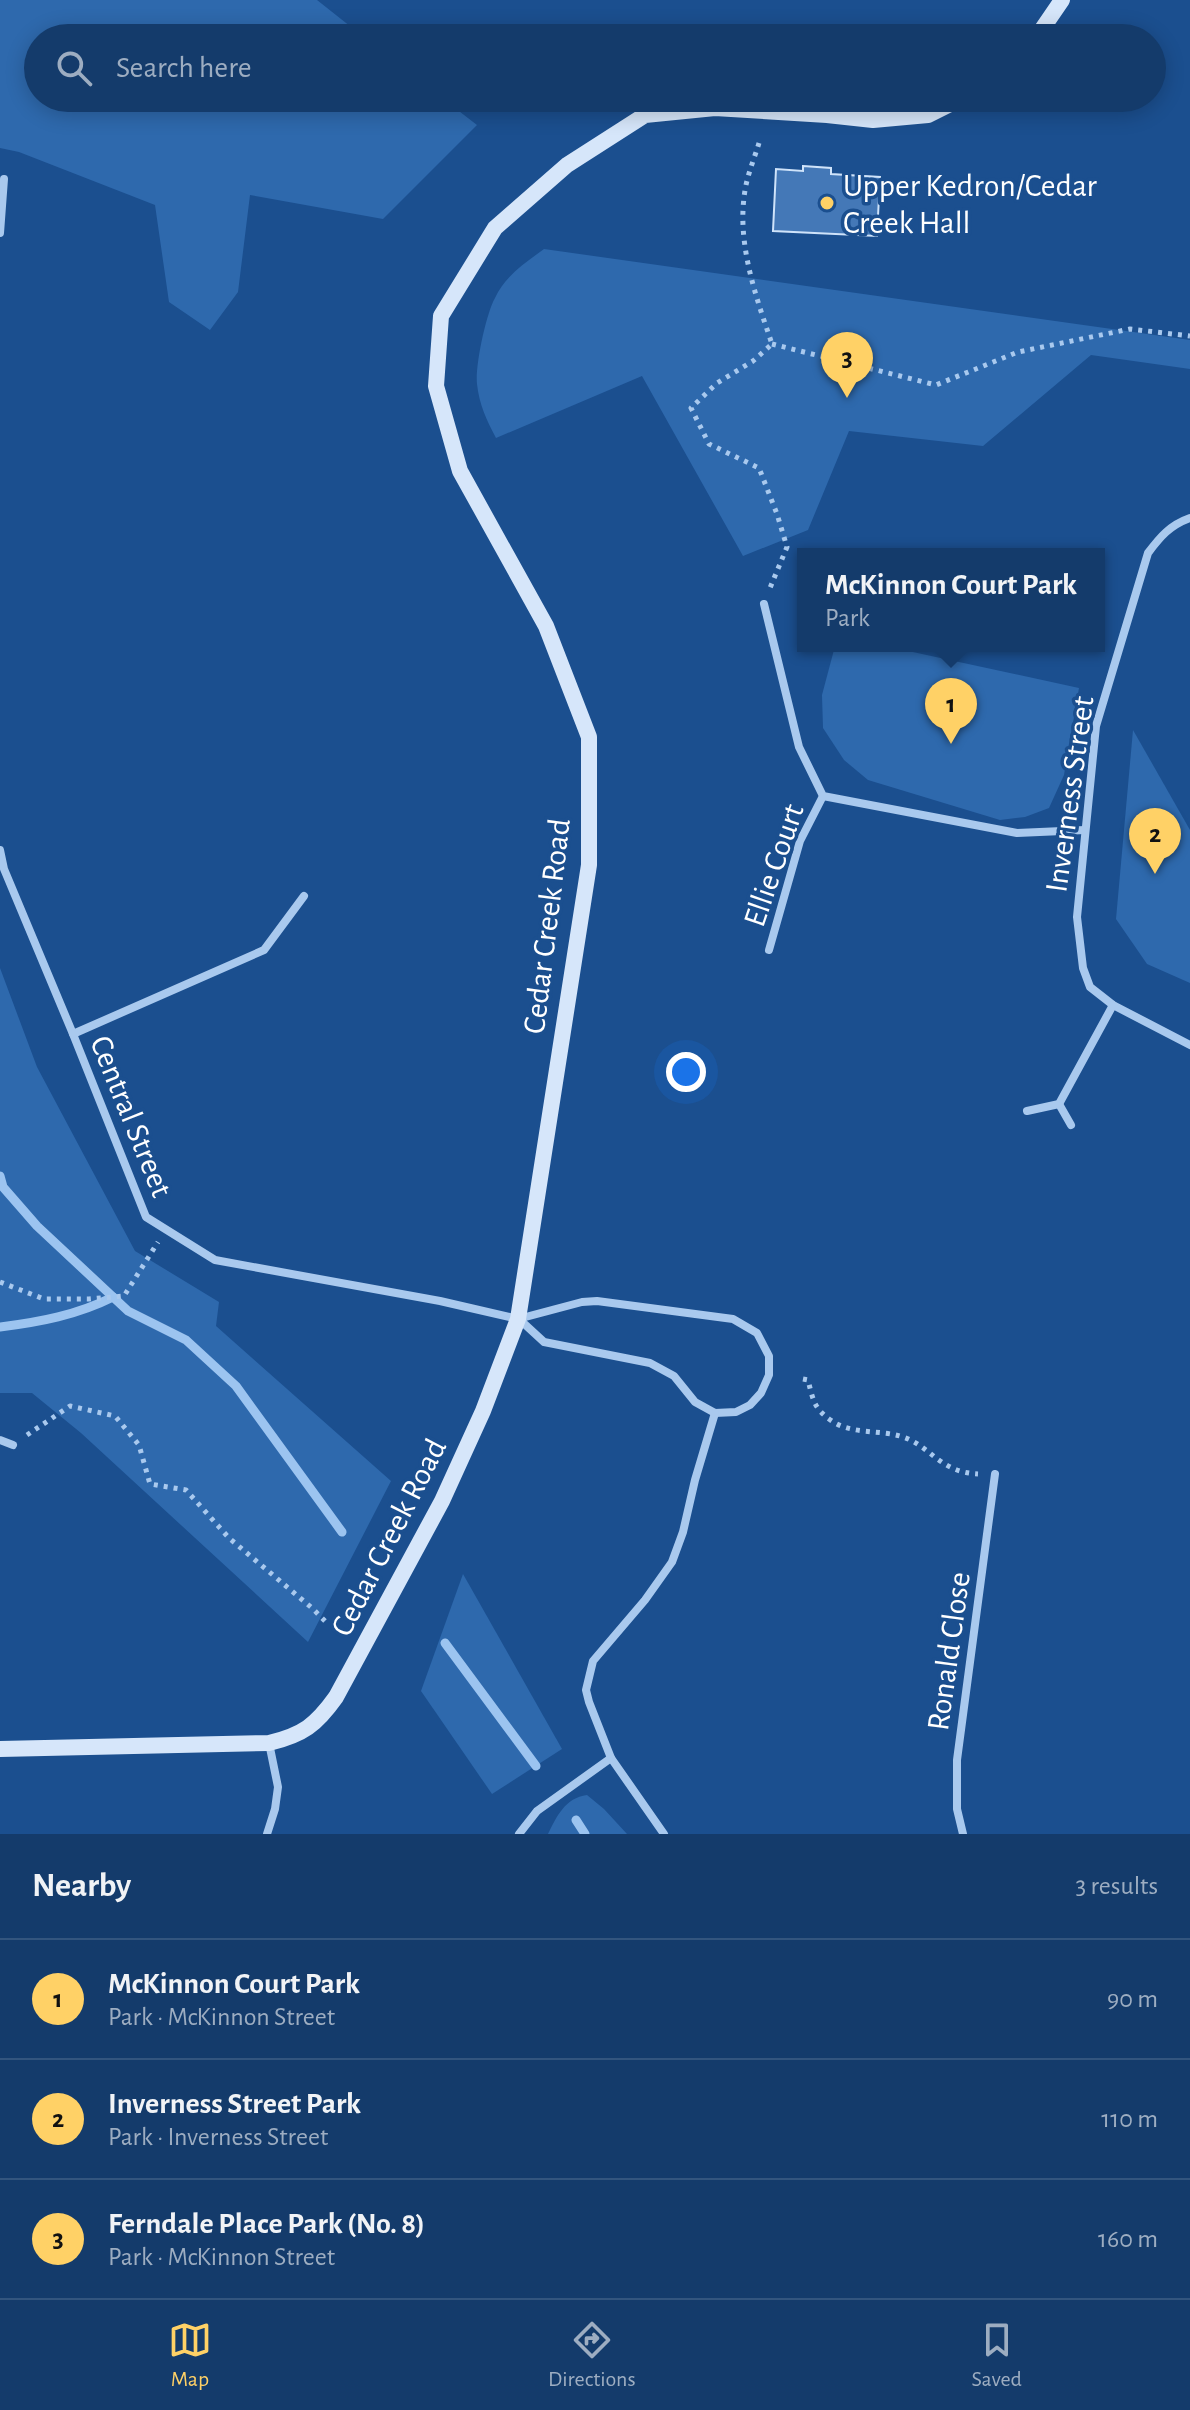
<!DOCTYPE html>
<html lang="en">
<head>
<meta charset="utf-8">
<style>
  body { margin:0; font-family:"Alegreya Sans",sans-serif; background:#1d4271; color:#f1f3f6 }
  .you { position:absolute; left:686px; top:1072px; width:28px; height:28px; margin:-20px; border:6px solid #fff; border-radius:50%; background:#1a73e8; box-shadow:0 0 0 12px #1a73e833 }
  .badge { display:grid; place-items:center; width:52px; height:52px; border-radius:50%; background:#ffd166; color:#111; font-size:26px; font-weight:700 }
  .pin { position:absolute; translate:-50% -66px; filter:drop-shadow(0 2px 4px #0008) }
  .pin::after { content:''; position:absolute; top:42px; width:28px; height:24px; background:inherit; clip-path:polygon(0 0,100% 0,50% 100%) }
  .popup { position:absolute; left:797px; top:548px; width:308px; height:104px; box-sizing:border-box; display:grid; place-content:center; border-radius:0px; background:#143b6b; filter:drop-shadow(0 2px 6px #0005); font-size:26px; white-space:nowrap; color:#9dadc1 }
  .popup b { font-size:30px; color:#f1f3f6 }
  .popup::after { content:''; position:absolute; left:50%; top:100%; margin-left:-16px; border:16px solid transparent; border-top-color:#143b6b }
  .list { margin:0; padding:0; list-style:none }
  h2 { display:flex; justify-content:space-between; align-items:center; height:104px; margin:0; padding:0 32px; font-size:34px }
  h2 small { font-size:26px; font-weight:400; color:#9dadc1 }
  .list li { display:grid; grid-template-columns:52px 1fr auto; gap:24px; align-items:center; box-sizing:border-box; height:120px; padding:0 32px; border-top:2px solid #33557e }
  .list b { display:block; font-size:30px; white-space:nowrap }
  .list p { margin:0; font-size:26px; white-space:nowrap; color:#9dadc1 }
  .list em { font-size:26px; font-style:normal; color:#9dadc1 }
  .icon { flex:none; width:44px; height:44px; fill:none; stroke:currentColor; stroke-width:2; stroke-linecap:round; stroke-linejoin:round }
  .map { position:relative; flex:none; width:1190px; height:1834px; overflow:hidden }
  .search { position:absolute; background:#143b6b; box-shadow:0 4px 20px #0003; left:24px; right:24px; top:24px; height:88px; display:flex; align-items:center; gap:20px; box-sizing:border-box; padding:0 28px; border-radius:44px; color:#9dadc1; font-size:30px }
  .sheet { height:464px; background:#143b6b }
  nav { display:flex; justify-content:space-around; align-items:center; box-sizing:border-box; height:112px; border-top:2px solid #33557e; background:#143b6b; font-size:22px; color:#9dadc1 }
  nav a { display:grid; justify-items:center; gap:4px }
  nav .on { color:#ffd166 }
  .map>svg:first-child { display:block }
</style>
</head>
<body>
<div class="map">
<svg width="1190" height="1834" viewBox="0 0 1190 1834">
  <rect width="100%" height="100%" fill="#1b4f8f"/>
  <g fill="#2e69ad">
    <polygon points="0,0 317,0 365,38 38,38 38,98 442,98 477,125 383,219 250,195 238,292 210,330 169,302 155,205 19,152 0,148"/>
    <path d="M544 249 1190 340V369L1091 355 983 446 849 431 808 530 743 556 642 376 496 438C487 421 479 404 477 384 475 366 486 314 495 298 505 276 525 263 544 249Z"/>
    <polygon points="835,646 885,646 1079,688 1064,775 1049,808 1025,817 1000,820 868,780 844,760 823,728 822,695"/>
    <polygon points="1133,730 1190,830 1190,983 1147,964 1116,919"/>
    <polygon points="0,968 37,1067 135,1251 219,1302 216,1326 391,1481 308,1642 81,1433 32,1393 0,1393"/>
    <polygon points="463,1574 562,1749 492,1794 421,1691"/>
    <path d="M587 1795 604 1809 627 1834H548C557 1816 565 1798 587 1795Z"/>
  </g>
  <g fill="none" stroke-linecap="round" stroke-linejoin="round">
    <g stroke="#9cc4f0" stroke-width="9">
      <polyline points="0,1176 3,1187 37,1226 128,1311 186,1340 236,1386 342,1532"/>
      <path d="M0 1327C40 1322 77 1315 113 1297"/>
      <polyline points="445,1643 536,1766"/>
      <polyline points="576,1820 585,1834"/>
    </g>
  </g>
  <polygon fill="#4478b7" stroke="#cfe3fa" stroke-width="2" points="803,166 831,168 831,174 880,177 877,236 773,231 776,169 803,171"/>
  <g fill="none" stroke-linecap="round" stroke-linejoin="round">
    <g stroke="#a9c9ee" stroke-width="5" stroke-dasharray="4 6" stroke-linecap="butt">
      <path d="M759 143C755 156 749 171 746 185 735 239 755 294 772 344L753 361 717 383 691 408 709 444 759 468 777 514 787 547 770 588"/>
      <polyline points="772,344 936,385 1018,352 1130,329 1190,336"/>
      <polyline points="0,1282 44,1299 89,1299 124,1296 158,1242"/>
      <path d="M803 1379 808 1380C813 1400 814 1409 832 1421 850 1434 879 1430 900 1436 931 1445 938 1472 978 1474"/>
      <polyline points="27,1435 70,1406 115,1416 139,1445 150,1484 186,1490 229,1538 312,1608 329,1625"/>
    </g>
    <g stroke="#a9c9ee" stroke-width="8">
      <polyline points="0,233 4,179"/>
      <path d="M1190 518C1170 525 1160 537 1148 553L1096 726 1077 917 1083 968 1090 987 1113 1005 1190 1045"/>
      <polyline points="764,604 799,747 823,796 1017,833 1085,830"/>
      <polyline points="0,850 4,869 73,1034 146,1217 215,1260 440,1301 518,1319 582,1302 597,1301 733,1319 757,1333 769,1356 769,1375 761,1393 750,1405 736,1412 715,1413 695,1402 674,1376 650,1363 544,1342 519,1319"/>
      <polyline points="769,950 800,841 823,796"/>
      <polyline points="73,1034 264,950 304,896"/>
      <polyline points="1059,1104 1071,1125"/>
      <polyline points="1027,1111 1059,1104 1113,1005"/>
      <polyline points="0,1440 13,1445"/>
      <polyline points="267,1834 275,1809 278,1787 269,1743"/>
      <polyline points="519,1834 537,1811 611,1758"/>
      <polyline points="664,1834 611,1758 589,1702 586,1690 593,1661 645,1600 672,1562 683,1532 695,1480 715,1413"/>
      <polyline points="963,1834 957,1809 957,1760 995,1474"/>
    </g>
    <g stroke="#d6e6fa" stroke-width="16">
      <polyline points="1036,38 1062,0"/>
      <path d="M0 1749 269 1743C303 1735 316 1725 336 1697L442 1501 483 1411 518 1319 589 865V737L546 626 460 471 436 386 441 316 495 228 567 165 645 115 715 108 827 115 873 120 928 115 962 98"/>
    </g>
  </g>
  <circle fill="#ffd166" stroke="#1b4f8f" stroke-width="3" cx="827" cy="203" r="8"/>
  <g text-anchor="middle" stroke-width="7" stroke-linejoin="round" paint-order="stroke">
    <g font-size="32" fill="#fff" stroke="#1b4f8f" text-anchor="start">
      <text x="843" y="196">Upper Kedron/Cedar<tspan x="843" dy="37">Creek Hall</tspan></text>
    </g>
    <g font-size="32" fill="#fff" stroke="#1b4f8f">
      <text transform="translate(1069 794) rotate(-82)" y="11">Inverness Street</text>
      <text transform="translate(773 865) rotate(-71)" y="11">Ellie Court</text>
      <text transform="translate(546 926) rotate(-83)" y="11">Cedar Creek Road</text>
      <text transform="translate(132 1116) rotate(68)" y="11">Central Street</text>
      <text transform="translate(388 1537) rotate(-63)" y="11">Cedar Creek Road</text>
      <text transform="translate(948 1651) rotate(-82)" y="11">Ronald Close</text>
    </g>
  </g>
</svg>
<div class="you"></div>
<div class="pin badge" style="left:951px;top:744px">1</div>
<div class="popup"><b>McKinnon Court Park</b>Park</div>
<div class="pin badge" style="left:1155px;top:874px">2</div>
<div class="pin badge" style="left:847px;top:398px">3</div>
<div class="search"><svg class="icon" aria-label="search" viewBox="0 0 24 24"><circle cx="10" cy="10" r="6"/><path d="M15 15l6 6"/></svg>Search here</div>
</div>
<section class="sheet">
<h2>Nearby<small>3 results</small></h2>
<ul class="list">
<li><span class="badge">1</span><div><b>McKinnon Court Park</b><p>Park · McKinnon Street</p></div><em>90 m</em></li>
<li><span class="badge">2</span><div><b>Inverness Street Park</b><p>Park · Inverness Street</p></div><em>110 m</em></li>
<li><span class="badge">3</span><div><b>Ferndale Place Park (No. 8)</b><p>Park · McKinnon Street</p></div><em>160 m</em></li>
</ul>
</section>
<nav>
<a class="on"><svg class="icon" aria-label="map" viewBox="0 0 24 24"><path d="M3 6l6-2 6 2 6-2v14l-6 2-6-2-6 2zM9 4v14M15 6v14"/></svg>Map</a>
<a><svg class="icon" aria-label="directions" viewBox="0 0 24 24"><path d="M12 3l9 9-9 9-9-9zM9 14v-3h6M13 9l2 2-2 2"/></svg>Directions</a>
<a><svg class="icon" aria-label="saved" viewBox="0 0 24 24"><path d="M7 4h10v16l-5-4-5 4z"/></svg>Saved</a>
</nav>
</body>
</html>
